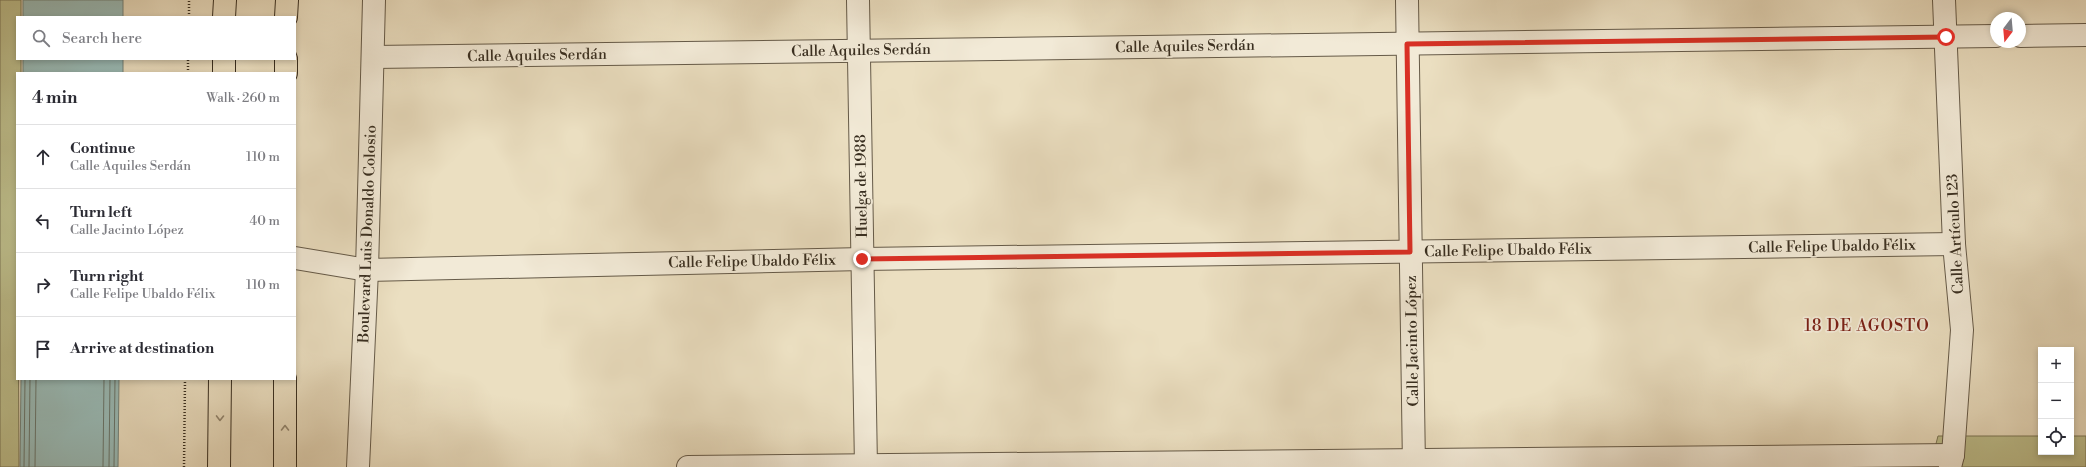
<!DOCTYPE html>
<html lang="en">
<head>
<meta charset="utf-8">
<style>
  body { margin:0; font-family:"Libre Bodoni",serif; background:#f7f7f7; color:#2b2b33 }
  .controls { position:absolute; right:12px; bottom:12px; display:grid; overflow:hidden; border-radius:0px; box-shadow:0 2px 6px #0003 }
  .controls button { width:36px; height:36px; display:grid; place-items:center; padding:0; border:0; border-bottom:1px solid #e1e1e2; background:#fff; color:#2b2b33; font:20px sans-serif }
  .compass { position:absolute; left:1990px; top:12px; width:36px; height:36px; border-radius:50%; background:#fff; box-shadow:0 2px 6px #0003; rotate:196deg }
  .stop { position:absolute; width:12px; height:12px; margin:-9px; border:3px solid #d93025; border-radius:50%; background:#fff }
  .stop.end { background:#d93025; border-color:#fff; box-shadow:0 1px 4px #0008 }
  .list { margin:0; padding:0; list-style:none }
  h2 { display:flex; justify-content:space-between; align-items:center; height:52px; margin:0; padding:0 16px; font-size:17px }
  h2 small { font-size:13px; font-weight:400; color:#7c7c81 }
  .list li { display:grid; grid-template-columns:26px 1fr auto; gap:12px; align-items:center; box-sizing:border-box; height:64px; padding:0 16px; border-top:1px solid #e1e1e2 }
  .list b { display:block; font-size:15px; white-space:nowrap }
  .list p { margin:0; font-size:13px; white-space:nowrap; color:#7c7c81 }
  .list em { font-size:13px; font-style:normal; color:#7c7c81 }
  .icon { flex:none; width:22px; height:22px; fill:none; stroke:currentColor; stroke-width:2; stroke-linecap:round; stroke-linejoin:round }
  .map { position:relative; flex:none; width:2086px; height:467px; overflow:hidden }
  .search { position:absolute; background:#fff; box-shadow:0 2px 6px #0003; left:16px; top:16px; width:280px; height:44px; display:flex; align-items:center; gap:10px; box-sizing:border-box; padding:0 14px; border-radius:0px; color:#7c7c81; font-size:15px }
  .panel { position:absolute; background:#fff; box-shadow:0 2px 6px #0003; left:16px; top:72px; width:280px; height:308px; border-radius:0px }
  .map>svg:first-child { display:block }
</style>
</head>
<body>
<div class="map">
<svg width="2086" height="467" viewBox="0 0 2086 467">
  <rect width="100%" height="100%" fill="#ebdfc1"/>
  <filter id="stains"><feTurbulence type="fractalNoise" baseFrequency=".005" numOctaves="4"/><feColorMatrix values="0 0 0 0 .2 0 0 0 0 .09 0 0 0 0 .02 0 0 0 .5 -.17"/></filter>
  <radialGradient id="worn" r=".72"><stop offset=".6" stop-color="#630" stop-opacity="0"/><stop offset="1" stop-color="#630" stop-opacity=".3"/></radialGradient>
  <g fill="#bec08e" stroke="#7b7757">
    <polygon points="0,0 21,0 21,17 17,17 17,59 21,59 21,73 17,73 19,467 0,467"/>
    <polygon points="1938,436 2041,436 2041,452 2071,452 2071,436 2086,436 2086,467 1930,467"/>
  </g>
  <g fill="#99bcb9" stroke="#72837c">
    <rect x="23" y="0" width="100" height="17"/>
    <rect x="23" y="59" width="100" height="14"/>
    <polygon points="21,379 119,379 118,467 20,467"/>
  </g>
  <g fill="none" stroke-linecap="round" stroke-linejoin="round">
    <g stroke="#68756c" stroke-width="1">
      <polyline points="24,467 25,379"/>
      <polyline points="29,467 30,379"/>
      <polyline points="35,467 36,379"/>
      <polyline points="103,467 104,379"/>
      <polyline points="109,467 110,379"/>
      <polyline points="114,467 115,379"/>
    </g>
    <g stroke="#655a48" stroke-width="24">
      <g id="street">
        <polyline points="858,0 866,467"/>
        <polyline points="1407,0 1414,467"/>
        <polyline points="1944,0 1954,244 1962,330 1953,455 1950,467"/>
        <polyline points="2020,36 2086,35"/>
        <polyline points="373,57 1996,36"/>
        <polyline points="295,258 367,270 863,259 1954,244"/>
        <polyline points="358,467 367,270 374,0"/>
        <polyline points="688,467 1953,455"/>
      </g>
    </g>
    <g stroke="#382e20" stroke-width="24">
      <g id="primary">
        <polyline points="224,17 225,0"/>
        <polyline points="286,17 287,0"/>
        <polyline points="224,73 224,59"/>
        <polyline points="286,73 286,59"/>
        <polyline points="285,379 285,467"/>
        <polyline points="219,467 220,379"/>
      </g>
    </g>
    <g stroke="#382e20" stroke-width="2.5" stroke-dasharray="1 2" stroke-linecap="butt">
      <polyline points="189,17 189,0"/>
      <polyline points="188,73 188,59"/>
      <polyline points="184,467 185,379"/>
    </g>
    <use href="#street" stroke="#f2ead7" stroke-width="22"/>
    <use href="#primary" stroke="#ebdfc1" stroke-width="22"/>
  </g>
  <defs><path id="oneway-chevron" d="M-2-3.5L2.5 0L-2 3.5" fill="none" stroke-width="1.6" stroke-linecap="round" stroke-linejoin="round"/></defs>
  <g stroke="#928670">
    <use href="#oneway-chevron" transform="translate(220 418) rotate(91)"/>
    <use href="#oneway-chevron" transform="translate(285 428) rotate(-90)"/>
  </g>
  <g fill="none" stroke-linecap="round" stroke-linejoin="round">
    <polyline stroke="#d93025" stroke-width="5" points="862,259 1410,252 1407,44 1946,37"/>
  </g>
  <g text-anchor="middle" stroke-width="3.5" stroke-linejoin="round" paint-order="stroke">
    <g font-size="15" fill="#382e20" stroke="#f2ead7">
      <text transform="translate(1185 46) rotate(-1)" y="5">Calle Aquiles Serdán</text>
      <text transform="translate(861 50) rotate(-1)" y="5">Calle Aquiles Serdán</text>
      <text transform="translate(537 55) rotate(-1)" y="5">Calle Aquiles Serdán</text>
      <text transform="translate(861 186) rotate(-91)" y="5">Huelga de 1988</text>
      <text transform="translate(367 234) rotate(-88)" y="5">Boulevard Luis Donaldo Colosio</text>
      <text transform="translate(1955 234) rotate(-93)" y="5">Calle Artículo 123</text>
      <text transform="translate(1832 246) rotate(-1)" y="5">Calle Felipe Ubaldo Félix</text>
      <text transform="translate(1508 250) rotate(-1)" y="5">Calle Felipe Ubaldo Félix</text>
      <text transform="translate(752 261) rotate(-1)" y="5">Calle Felipe Ubaldo Félix</text>
      <text transform="translate(1412 341) rotate(-91)" y="5">Calle Jacinto López</text>
    </g>
    <g font-size="16" letter-spacing="1" fill="#7a1f14" stroke="#f2ead7">
      <text x="1867" y="331">18 DE AGOSTO</text>
    </g>
  </g>
  <rect width="100%" height="100%" filter="url(#stains)"/>
  <rect width="100%" height="100%" fill="url(#worn)"/>
</svg>
<div class="controls">
<button>+</button>
<button>−</button>
<button><svg class="icon" aria-label="locate" viewBox="0 0 24 24"><circle cx="12" cy="12" r="6"/><path d="M12 2v4M12 18v4M2 12h4M18 12h4"/></svg></button>
</div>
<svg class="compass" viewBox="-18 -18 36 36"><path d="M0-13l5 13h-10z" fill="#e53935"/><path d="M0 13l5-13h-10z" fill="#7c7c81"/></svg>
<div class="stop" style="left:1946px;top:37px"></div>
<div class="stop end" style="left:862px;top:259px"></div>
<div class="search"><svg class="icon" aria-label="search" viewBox="0 0 24 24"><circle cx="10" cy="10" r="6"/><path d="M15 15l6 6"/></svg>Search here</div>
<section class="panel">
<h2>4 min<small>Walk · 260 m</small></h2>
<ul class="list">
<li><svg class="icon" aria-label="ahead" viewBox="0 0 24 24"><path d="M12 20V5M6 11l6-6 6 6"/></svg><div><b>Continue</b><p>Calle Aquiles Serdán</p></div><em>110 m</em></li>
<li><svg class="icon" aria-label="left" viewBox="0 0 24 24"><path d="M17 20v-9H6M10 6l-5 5 5 5"/></svg><div><b>Turn left</b><p>Calle Jacinto López</p></div><em>40 m</em></li>
<li><svg class="icon" aria-label="right" viewBox="0 0 24 24"><path d="M7 20v-9h11M14 6l5 5-5 5"/></svg><div><b>Turn right</b><p>Calle Felipe Ubaldo Félix</p></div><em>110 m</em></li>
<li><svg class="icon" aria-label="arrive" viewBox="0 0 24 24"><path d="M6 21V4h12l-3 4 3 4H6"/></svg><div><b>Arrive at destination</b></div></li>
</ul>
</section>
</div>
</body>
</html>
